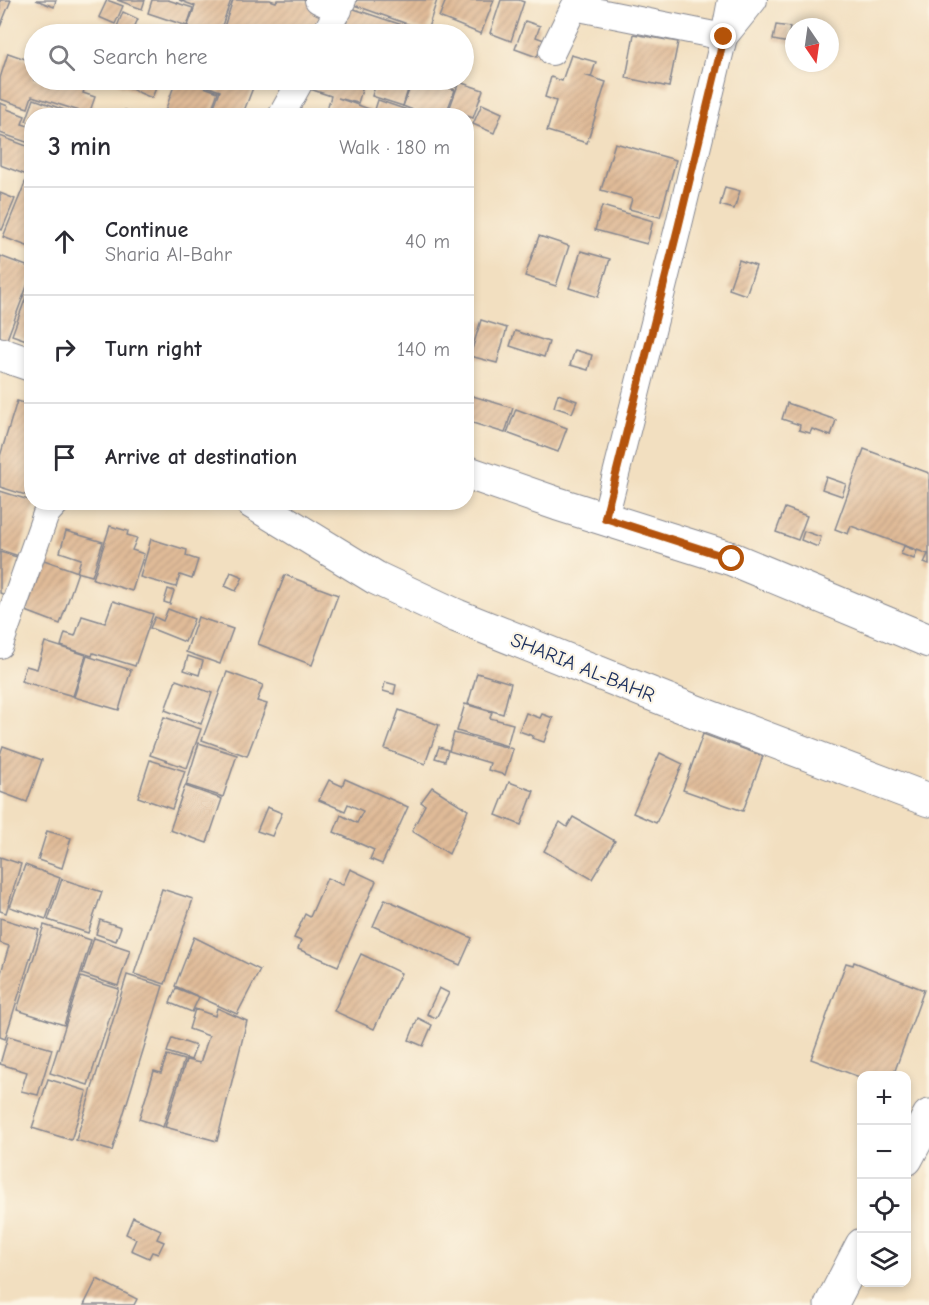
<!DOCTYPE html>
<html lang="en">
<head>
<meta charset="utf-8">
<style>
  body { margin:0; font-family:"Comic Neue",sans-serif; background:#f2f2f3; color:#2b2b33 }
  .controls { position:absolute; right:18px; bottom:18px; display:grid; overflow:hidden; border-radius:12px; box-shadow:0 3px 9px #0003 }
  .controls button { width:54px; height:54px; display:grid; place-items:center; padding:0; border:0; border-bottom:2px solid #e1e1e2; background:#fff; color:#2b2b33; font:30px sans-serif }
  .compass { position:absolute; left:785px; top:18px; width:54px; height:54px; border-radius:50%; background:#fff; box-shadow:0 3px 9px #0003; rotate:167deg }
  .stop { position:absolute; width:18px; height:18px; margin:-14px; border:4px solid #b45309; border-radius:50%; background:#fff }
  .stop.end { background:#b45309; border-color:#fff; box-shadow:0 2px 6px #0008 }
  .list { margin:0; padding:0; list-style:none }
  h2 { display:flex; justify-content:space-between; align-items:center; height:78px; margin:0; padding:0 24px; font-size:26px }
  h2 small { font-size:20px; font-weight:400; color:#7c7c81 }
  .list li { display:grid; grid-template-columns:39px 1fr auto; gap:18px; align-items:center; box-sizing:border-box; height:108px; padding:0 24px; border-top:2px solid #e1e1e2 }
  .list b { display:block; font-size:22px; white-space:nowrap }
  .list p { margin:0; font-size:20px; white-space:nowrap; color:#7c7c81 }
  .list em { font-size:20px; font-style:normal; color:#7c7c81 }
  .icon { flex:none; width:33px; height:33px; fill:none; stroke:currentColor; stroke-width:2; stroke-linecap:round; stroke-linejoin:round }
  .map { position:relative; flex:none; width:929px; height:1305px; overflow:hidden }
  .search { position:absolute; background:#fff; box-shadow:0 3px 9px #0003; left:24px; top:24px; width:450px; height:66px; display:flex; align-items:center; gap:15px; box-sizing:border-box; padding:0 21px; border-radius:33px; color:#7c7c81; font-size:22px }
  .panel { position:absolute; background:#fff; box-shadow:0 3px 9px #0003; left:24px; top:108px; width:450px; height:402px; border-radius:24px }
  .map>svg:first-child { display:block }
</style>
</head>
<body>
<div class="map">
<svg width="929" height="1305" viewBox="0 0 929 1305">
  <defs>
    <pattern id="building-hatch" width="6" height="6" patternUnits="userSpaceOnUse" patternTransform="scale(1.5)"><rect width="6" height="6" fill="#e0bb98"/><path d="M-1 1l2-2M0 6l6-6M5 7l2-2" fill="none" stroke="#c0a185"/></pattern>
  </defs>
  <rect width="100%" height="100%" fill="#fcf5e5"/>
  <filter id="ink" filterUnits="userSpaceOnUse"><feTurbulence type="fractalNoise" baseFrequency=".0167" numOctaves="2"/><feDisplacementMap in="SourceGraphic" scale="12" xChannelSelector="R" yChannelSelector="G"/><feConvolveMatrix kernelMatrix="1 2 1 2 8 2 1 2 1" color-interpolation-filters="sRGB"/></filter>
  <filter id="wash" filterUnits="userSpaceOnUse"><feTurbulence type="fractalNoise" baseFrequency=".008" numOctaves="4" result="noise"/><feDisplacementMap in="SourceGraphic" scale="24" xChannelSelector="R" yChannelSelector="G"/><feGaussianBlur stdDeviation="1.35" result="paint"/><feColorMatrix in="noise" values="0 0 0 0 0 0 0 0 0 0 0 0 0 0 0 0 0 1.4 0 .05"/><feComposite in="paint" operator="in"/></filter>
  <g filter="url(#wash)">
    <rect width="100%" height="100%" fill="#f2dfc0"/>
    <g id="blocks">
      <g fill="url(#building-hatch)">
        <polygon points="0,0 11,0 0,27"/>
        <polygon points="36,0 56,0 54,7"/>
        <polygon points="107,0 123,6 115,24 99,17"/>
        <polygon points="117,0 145,0 142,9"/>
        <polygon points="152,0 168,0 193,8 187,26 148,13"/>
        <polygon points="179,0 231,0 219,34 185,34 195,6"/>
        <polygon points="233,0 270,0 276,2 277,0 303,0 323,7 314,34 246,34 224,27"/>
        <polygon points="356,0 437,0 427,31 354,5"/>
        <polygon points="446,0 494,0 481,34 439,17"/>
        <polygon points="501,0 519,0 524,2 511,41 490,33"/>
        <polygon points="351,8 429,34 343,34"/>
        <polygon points="123,12 138,19 131,34 114,34"/>
        <polygon points="525,21 540,26 536,37 544,40 537,57 515,49"/>
        <polygon points="776,25 790,27 789,34 794,35 794,44 773,40"/>
        <polygon points="140,28 156,34 137,34"/>
        <polygon points="224,30 238,34 223,34"/>
        <polygon points="634,34 678,42 669,87 626,78"/>
        <polygon points="8,53 34,62 34,80 87,80 83,93 95,97 89,114 32,96 28,108 0,99 0,78"/>
        <polygon points="571,55 596,62 591,77 584,75 606,82 587,143 547,131 556,101 545,97 551,77 562,81"/>
        <polygon points="118,80 159,80 152,98 116,83"/>
        <polygon points="176,80 184,80 218,92 209,116 169,116 164,114"/>
        <polygon points="206,80 256,80 242,116 210,116 220,91 203,85"/>
        <polygon points="313,80 365,80 358,103 338,98 372,110 370,116 325,116 331,96 310,89"/>
        <polygon points="377,80 411,80 403,106 372,96"/>
        <polygon points="413,80 426,80 455,90 445,116 428,116 403,106"/>
        <polygon points="437,80 458,80 455,87"/>
        <polygon points="459,82 483,90 473,118 449,110"/>
        <polygon points="34,99 70,112 68,116 32,116 32,123 26,121"/>
        <polygon points="378,100 410,111 408,116 373,116"/>
        <polygon points="0,103 8,106 7,109 25,116 22,124 32,127 32,144 0,133"/>
        <polygon points="482,104 502,113 494,133 473,124"/>
        <polygon points="125,110 140,115 140,116 123,116"/>
        <polygon points="0,136 32,148 32,177 0,165"/>
        <polygon points="615,143 676,160 660,217 629,209 632,199 601,190"/>
        <polygon points="27,178 32,180 32,248 3,237"/>
        <polygon points="725,187 740,191 734,209 720,205"/>
        <polygon points="0,193 15,199 2,230 0,229"/>
        <polygon points="602,206 653,221 647,244 595,230"/>
        <polygon points="539,236 569,246 556,286 525,276"/>
        <polygon points="581,251 610,259 598,297 569,288"/>
        <polygon points="0,256 32,268 32,273 7,339 0,337"/>
        <polygon points="739,260 756,266 746,295 729,289"/>
        <polygon points="32,281 32,342 12,335"/>
        <polygon points="481,320 507,328 497,363 470,356"/>
        <polygon points="515,331 549,342 544,357 510,346"/>
        <polygon points="575,350 592,355 588,370 570,365"/>
        <polygon points="466,394 513,408 505,433 466,421"/>
        <polygon points="558,394 577,401 572,413 554,407"/>
        <polygon points="17,401 32,405 32,497 0,487 0,456"/>
        <polygon points="787,403 836,420 831,436 812,429 810,433 799,430 800,425 782,419"/>
        <polygon points="516,409 567,428 558,452 507,433"/>
        <polygon points="864,449 929,473 929,565 924,563 928,554 851,526 848,534 835,529"/>
        <polygon points="826,477 846,484 842,496 822,489"/>
        <polygon points="0,491 32,501 32,502 36,502 19,556 0,550"/>
        <polygon points="785,508 807,516 798,540 776,532"/>
        <polygon points="110,526 128,531 127,535 137,538 132,550 144,554 132,591 93,579"/>
        <polygon points="66,531 103,542 92,576 77,572 81,559 60,552"/>
        <polygon points="804,531 821,537 818,547 801,540"/>
        <polygon points="151,539 187,550 186,556 198,560 192,579 180,575 176,587 140,577"/>
        <polygon points="904,546 917,551 914,559 901,554"/>
        <polygon points="0,552 17,557 5,595 0,593"/>
        <polygon points="44,560 78,572 60,624 26,611"/>
        <polygon points="231,572 243,577 236,591 225,586"/>
        <polygon points="285,575 338,595 312,665 258,644"/>
        <polygon points="168,589 174,591 170,604 164,602"/>
        <polygon points="113,601 153,614 135,666 93,653 92,656 61,646 65,633 75,636 82,616 105,623"/>
        <polygon points="168,609 194,619 185,642 150,628 155,617 163,621"/>
        <polygon points="198,617 233,629 220,664 186,652"/>
        <polygon points="45,642 86,655 73,696 21,681 26,666 37,669"/>
        <polygon points="87,656 131,670 119,710 74,697"/>
        <polygon points="188,656 203,661 199,675 184,670"/>
        <polygon points="227,672 263,685 257,701 267,704 247,756 202,740"/>
        <polygon points="477,673 511,683 503,714 468,704"/>
        <polygon points="176,680 212,693 201,724 165,710"/>
        <polygon points="385,682 396,685 394,694 383,691"/>
        <polygon points="465,704 492,712 490,718 513,724 507,746 457,731"/>
        <polygon points="399,710 439,725 425,764 385,749"/>
        <polygon points="526,713 540,718 542,714 553,718 544,742 532,738 533,736 519,731"/>
        <polygon points="164,717 201,729 187,768 150,755"/>
        <polygon points="454,733 513,749 505,775 488,770 490,763 449,751"/>
        <polygon points="703,734 763,756 743,811 683,790"/>
        <polygon points="199,743 237,755 223,797 186,785"/>
        <polygon points="3,746 42,760 27,802 0,792 0,754"/>
        <polygon points="439,747 448,750 445,761 435,758"/>
        <polygon points="660,753 683,764 656,823 633,813"/>
        <polygon points="150,760 185,771 172,809 138,797"/>
        <polygon points="345,779 408,807 382,864 370,859 374,850 334,832 341,815 357,823 363,811 348,804 345,811 319,800 329,780 342,786"/>
        <polygon points="509,782 534,791 521,825 496,815"/>
        <polygon points="185,786 222,799 207,843 170,830"/>
        <polygon points="432,787 468,810 449,854 412,831 425,805 421,802"/>
        <polygon points="267,807 282,813 272,836 257,831"/>
        <polygon points="573,817 615,841 592,879 544,851 560,822 567,827"/>
        <polygon points="47,831 71,838 62,868 38,860"/>
        <polygon points="0,857 21,864 6,913 0,911"/>
        <polygon points="25,865 60,878 46,919 10,907"/>
        <polygon points="350,869 376,881 338,966 298,949 301,941 294,938 305,914 310,917 327,878 343,885"/>
        <polygon points="62,879 102,892 88,933 48,920"/>
        <polygon points="162,889 193,899 165,984 134,974"/>
        <polygon points="385,899 472,938 460,965 373,926"/>
        <polygon points="0,918 39,930 5,1039 0,1037 0,976 9,946 0,943"/>
        <polygon points="100,920 121,927 116,941 96,934"/>
        <polygon points="44,925 91,940 64,1025 17,1010"/>
        <polygon points="194,937 260,970 237,1014 175,986"/>
        <polygon points="94,938 130,950 118,986 82,974"/>
        <polygon points="361,954 401,973 374,1029 334,1011"/>
        <polygon points="854,962 924,990 893,1076 862,1076 862,1078 811,1059 846,963 853,965"/>
        <polygon points="127,975 163,986 112,1151 76,1140"/>
        <polygon points="81,977 119,989 88,1085 50,1073"/>
        <polygon points="176,988 199,997 192,1012 170,1003"/>
        <polygon points="439,988 449,993 436,1018 427,1014"/>
        <polygon points="217,1008 247,1021 217,1141 165,1127 186,1060 200,1063 209,1036 189,1029 195,1009 215,1016"/>
        <polygon points="418,1018 432,1025 423,1046 409,1040"/>
        <polygon points="8,1036 52,1049 38,1095 21,1091 27,1072 0,1064"/>
        <polygon points="172,1038 196,1046 191,1060 167,1052"/>
        <polygon points="167,1055 184,1060 163,1127 139,1119 154,1071 161,1073"/>
        <polygon points="48,1079 87,1091 71,1140 32,1128"/>
        <polygon points="133,1217 161,1230 157,1239 164,1242 158,1254 152,1252 149,1258 131,1250 136,1239 126,1234"/>
        <polygon points="97,1279 137,1299 134,1305 84,1305"/>
      </g>
    </g>
  </g>
  <g filter="url(#ink)">
    <use href="#blocks" fill-opacity="0" stroke="#86878f" stroke-width="1.5"/>
    <g fill="none" stroke-linecap="round" stroke-linejoin="round">
      <g stroke="#86878f" stroke-width="28">
        <g id="minor">
          <polyline points="318,0 339,10"/>
          <polyline points="325,34 343,0"/>
          <polyline points="552,52 574,7 724,37 754,0"/>
          <polyline points="281,116 301,80"/>
          <polyline points="605,518 678,228 724,37 731,0"/>
          <polyline points="0,645 46,514 57,502"/>
        </g>
      </g>
      <g stroke="#86878f" stroke-width="35">
        <g id="tertiary">
          <polyline points="906,1159 929,1116"/>
          <polyline points="831,1305 862,1245"/>
        </g>
      </g>
      <g stroke="#86878f" stroke-width="35">
        <g id="secondary">
          <polyline points="0,354 32,365"/>
          <polyline points="466,472 558,504 732,559 929,641"/>
          <polyline points="252,502 376,578 457,616 694,711 929,800"/>
        </g>
      </g>
      <use href="#minor" stroke="#fff" stroke-width="26"/>
      <use href="#tertiary" stroke="#fff" stroke-width="33"/>
      <use href="#secondary" stroke="#fff" stroke-width="33"/>
    </g>
  </g>
  <g fill="none" stroke-linecap="round" stroke-linejoin="round" filter="url(#ink)">
    <polyline stroke="#b45309" stroke-width="8" points="724,37 678,228 605,518 732,559"/>
  </g>
  <g text-anchor="middle" stroke-width="4.5" stroke-linejoin="round" paint-order="stroke">
    <g font-size="20" fill="#1b2f5e" stroke="#fcf5e5">
      <text transform="translate(583 667) rotate(22)" y="7">SHARIA AL-BAHR</text>
    </g>
  </g>
</svg>
<div class="controls">
<button>+</button>
<button>−</button>
<button><svg class="icon" aria-label="locate" viewBox="0 0 24 24"><circle cx="12" cy="12" r="6"/><path d="M12 2v4M12 18v4M2 12h4M18 12h4"/></svg></button>
<button><svg class="icon" aria-label="layers" viewBox="0 0 24 24"><path d="M12 4l9 5-9 5-9-5zM3 14l9 5 9-5"/></svg></button>
</div>
<svg class="compass" viewBox="-18 -18 36 36"><path d="M0-13l5 13h-10z" fill="#e53935"/><path d="M0 13l5-13h-10z" fill="#7c7c81"/></svg>
<div class="stop" style="left:732px;top:559px"></div>
<div class="stop end" style="left:724px;top:37px"></div>
<div class="search"><svg class="icon" aria-label="search" viewBox="0 0 24 24"><circle cx="10" cy="10" r="6"/><path d="M15 15l6 6"/></svg>Search here</div>
<section class="panel">
<h2>3 min<small>Walk · 180 m</small></h2>
<ul class="list">
<li><svg class="icon" aria-label="ahead" viewBox="0 0 24 24"><path d="M12 20V5M6 11l6-6 6 6"/></svg><div><b>Continue</b><p>Sharia Al-Bahr</p></div><em>40 m</em></li>
<li><svg class="icon" aria-label="right" viewBox="0 0 24 24"><path d="M7 20v-9h11M14 6l5 5-5 5"/></svg><div><b>Turn right</b></div><em>140 m</em></li>
<li><svg class="icon" aria-label="arrive" viewBox="0 0 24 24"><path d="M6 21V4h12l-3 4 3 4H6"/></svg><div><b>Arrive at destination</b></div></li>
</ul>
</section>
</div>
</body>
</html>
